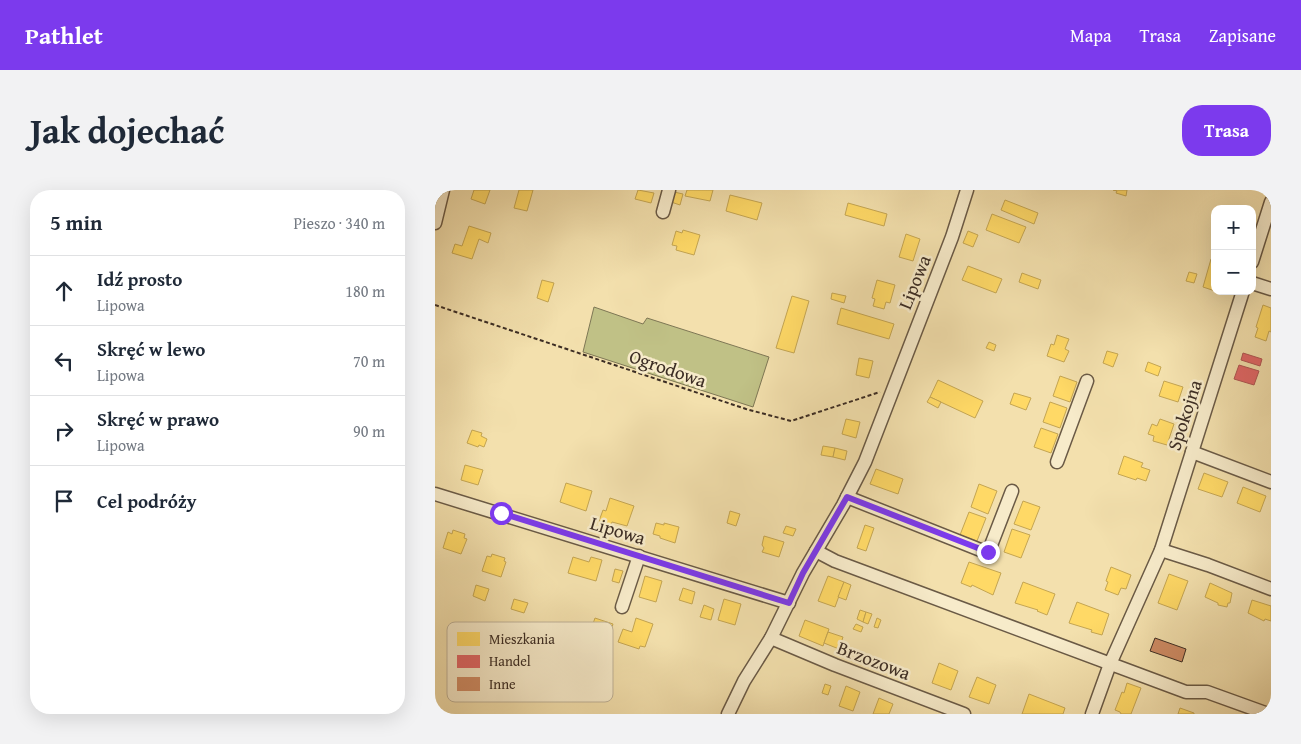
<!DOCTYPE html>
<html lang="pl">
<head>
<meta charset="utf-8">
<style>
  body { margin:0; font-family:"Gentium Book Plus",serif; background:#f2f2f3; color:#1f2937 }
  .controls { position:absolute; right:15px; top:15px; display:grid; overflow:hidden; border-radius:10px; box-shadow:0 5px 20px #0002 }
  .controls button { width:45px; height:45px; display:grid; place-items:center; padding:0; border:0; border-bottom:1px solid #e0e1e3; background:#fff; color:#1f2937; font:25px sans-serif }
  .stop { position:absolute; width:15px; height:15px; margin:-11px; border:4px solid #7c3aed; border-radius:50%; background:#fff }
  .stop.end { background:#7c3aed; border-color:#fff; box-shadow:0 1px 5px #0008 }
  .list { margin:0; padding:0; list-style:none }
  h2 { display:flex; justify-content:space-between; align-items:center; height:65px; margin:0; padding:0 20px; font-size:21px }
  h2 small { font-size:16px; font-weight:400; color:#747a83 }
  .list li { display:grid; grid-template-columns:32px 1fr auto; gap:15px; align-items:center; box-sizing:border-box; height:70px; padding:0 20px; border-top:1px solid #e0e1e3 }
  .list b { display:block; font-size:19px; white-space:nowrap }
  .list p { margin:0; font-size:16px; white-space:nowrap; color:#747a83 }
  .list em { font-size:16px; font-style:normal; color:#747a83 }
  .icon { flex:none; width:28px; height:28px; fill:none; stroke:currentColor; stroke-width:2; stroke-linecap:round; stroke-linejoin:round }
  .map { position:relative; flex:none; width:836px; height:524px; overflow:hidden; border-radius:20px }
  header { display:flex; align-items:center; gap:30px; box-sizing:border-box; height:70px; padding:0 25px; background:#7c3aed; color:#fff }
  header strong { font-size:24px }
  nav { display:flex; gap:28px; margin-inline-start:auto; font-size:18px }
  .intro { display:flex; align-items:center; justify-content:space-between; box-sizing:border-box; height:120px; padding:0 30px }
  h1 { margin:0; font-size:35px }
  .button { padding:12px 22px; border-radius:20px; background:#7c3aed; color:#fff; font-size:18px; font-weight:700 }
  main { display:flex; gap:30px; padding:0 30px }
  aside { flex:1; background:#fff; border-radius:20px; box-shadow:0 5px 20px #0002 }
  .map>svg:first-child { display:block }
</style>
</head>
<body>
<header>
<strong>Pathlet</strong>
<nav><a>Mapa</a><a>Trasa</a><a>Zapisane</a></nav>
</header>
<div class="intro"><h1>Jak dojechać</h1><a class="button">Trasa</a></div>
<main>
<aside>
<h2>5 min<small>Pieszo · 340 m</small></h2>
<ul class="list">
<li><svg class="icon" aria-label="ahead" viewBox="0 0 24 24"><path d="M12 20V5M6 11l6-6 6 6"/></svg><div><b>Idź prosto</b><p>Lipowa</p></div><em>180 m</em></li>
<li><svg class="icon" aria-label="left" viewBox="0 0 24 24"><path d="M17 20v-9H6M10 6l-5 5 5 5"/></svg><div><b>Skręć w lewo</b><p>Lipowa</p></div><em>70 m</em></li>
<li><svg class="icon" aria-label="right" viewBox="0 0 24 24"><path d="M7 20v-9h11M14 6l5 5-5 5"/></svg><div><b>Skręć w prawo</b><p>Lipowa</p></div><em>90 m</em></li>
<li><svg class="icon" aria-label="arrive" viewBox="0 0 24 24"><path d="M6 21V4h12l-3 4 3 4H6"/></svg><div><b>Cel podróży</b></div></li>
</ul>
</aside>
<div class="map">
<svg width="836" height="524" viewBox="0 0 836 524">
  <rect width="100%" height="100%" fill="#f3e0ad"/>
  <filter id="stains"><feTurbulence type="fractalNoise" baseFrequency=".004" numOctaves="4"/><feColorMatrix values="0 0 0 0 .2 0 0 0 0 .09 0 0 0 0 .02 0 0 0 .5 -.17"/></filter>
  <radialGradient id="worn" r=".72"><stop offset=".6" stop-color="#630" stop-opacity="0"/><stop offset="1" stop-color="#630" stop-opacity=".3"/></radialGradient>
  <polygon fill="#c0c186" stroke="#7e7755" points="159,117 208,134 212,128 334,167 318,217 148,162"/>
  <g fill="#ffd966" stroke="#c4a552">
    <polygon points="39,0 55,0 50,14 36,9"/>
    <polygon points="84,0 98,0 92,21 79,18"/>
    <polygon points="203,0 219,3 216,13 200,9"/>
    <polygon points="252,0 278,0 275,11 250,6"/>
    <polygon points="678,0 692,0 691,6 681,3 682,1"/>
    <polygon points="239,2 248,4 245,15 236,12"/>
    <polygon points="295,5 327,13 322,30 291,21"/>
    <polygon points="570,10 603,23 599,34 566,20"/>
    <polygon points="413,13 452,24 449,36 410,25"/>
    <polygon points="557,24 591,37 584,53 551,40"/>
    <polygon points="34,36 56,43 53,53 44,49 37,69 17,63 20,54 27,56"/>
    <polygon points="248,40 265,45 259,65 241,60 242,56 237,55 241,41 247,43"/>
    <polygon points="533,41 543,45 538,57 528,53"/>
    <polygon points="471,44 485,49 478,71 464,67"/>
    <polygon points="776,69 780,71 780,101 768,97"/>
    <polygon points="533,76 567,89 561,103 527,90"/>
    <polygon points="754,82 762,84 759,93 751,91"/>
    <polygon points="587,83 606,90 603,99 584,92"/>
    <polygon points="107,90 119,93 113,112 102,108"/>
    <polygon points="442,90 460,95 455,113 451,112 449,119 438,116 440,109 437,108"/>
    <polygon points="397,103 411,106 409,113 396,109"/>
    <polygon points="357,106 374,111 359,163 341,158"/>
    <polygon points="828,115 836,118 836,142 834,141 831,151 820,147 823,138 821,137"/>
    <polygon points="406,118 459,134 454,149 402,134"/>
    <polygon points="622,145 634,149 630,159 634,161 629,172 612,166 616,154 619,155"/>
    <polygon points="554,152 561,155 559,161 551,158"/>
    <polygon points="672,161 683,164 678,177 668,173"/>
    <polygon points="424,168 438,171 434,188 421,185"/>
    <polygon points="713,172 726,177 723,186 710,181"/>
    <polygon points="625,186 642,192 635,212 618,206"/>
    <polygon points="503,190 548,211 540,228 495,207"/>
    <polygon points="729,191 748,197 743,212 724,206"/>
    <polygon points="579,203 596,208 591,220 575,214"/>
    <polygon points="495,207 506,212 503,218 492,212"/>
    <polygon points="615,212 632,218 625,238 608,232"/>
    <polygon points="411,229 425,232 421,248 407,244"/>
    <polygon points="725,229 739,234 732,255 718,251 719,246 713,244 717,234 722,236"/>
    <polygon points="606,238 623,244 616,263 599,257"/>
    <polygon points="37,240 47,243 46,246 52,249 49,257 44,255 43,257 32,253"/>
    <polygon points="388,256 400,258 398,267 386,265"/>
    <polygon points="400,258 412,261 410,270 398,267"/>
    <polygon points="689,266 708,273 706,277 715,280 711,291 702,288 701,290 683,284"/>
    <polygon points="30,275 48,280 43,295 26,290"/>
    <polygon points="441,279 468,289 463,304 435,294"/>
    <polygon points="769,283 793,292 787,307 763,299"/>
    <polygon points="131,293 157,301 151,321 125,312"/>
    <polygon points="544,294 562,301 553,324 536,317"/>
    <polygon points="808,297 831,306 825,322 802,313"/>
    <polygon points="175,308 199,316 192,336 177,332 176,335 164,331 168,320 171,321"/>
    <polygon points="588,311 605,317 596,340 579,334"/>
    <polygon points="295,321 305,324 301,336 292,333"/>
    <polygon points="534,322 551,328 542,351 525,345"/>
    <polygon points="221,333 229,335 229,333 244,337 240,353 225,348 225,346 218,344"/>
    <polygon points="430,335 439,338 431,361 422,358"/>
    <polygon points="351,336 361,339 358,346 348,343"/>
    <polygon points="577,339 595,345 586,368 569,362"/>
    <polygon points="18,340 30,344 29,348 32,349 26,364 8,358 13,342 17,344"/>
    <polygon points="329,346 349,352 344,367 327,362 329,358 327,355"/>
    <polygon points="57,364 70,368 69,371 71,372 66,387 47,381 52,366 56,367"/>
    <polygon points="138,367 154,372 156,367 167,370 161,391 133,383"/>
    <polygon points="534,372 566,383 558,405 537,395 536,397 526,393"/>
    <polygon points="676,377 696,385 691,399 686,398 683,405 670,400 673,392 671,391"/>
    <polygon points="180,379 188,381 184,393 177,391"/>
    <polygon points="734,384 753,391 742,420 723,413"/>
    <polygon points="210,386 227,391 221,412 204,407"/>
    <polygon points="393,386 409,392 400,417 383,411"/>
    <polygon points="409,392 416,395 411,410 403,407"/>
    <polygon points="588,392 620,404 612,425 602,421 603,420 580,413"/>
    <polygon points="775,393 797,403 795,413 793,413 792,417 783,415 783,413 770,407"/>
    <polygon points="41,395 54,399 50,411 38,406"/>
    <polygon points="248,398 260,402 257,414 244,410"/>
    <polygon points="79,409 93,413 89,423 76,419"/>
    <polygon points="289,409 306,414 300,435 283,430"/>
    <polygon points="817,410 836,416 836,431 830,429 829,431 813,423"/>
    <polygon points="642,412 674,424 667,445 656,442 657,440 634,433"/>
    <polygon points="269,415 279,419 276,430 265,427"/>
    <polygon points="425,420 431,422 428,432 422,429"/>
    <polygon points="431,422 437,424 433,434 428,432"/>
    <polygon points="160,428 178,434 173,450 154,445"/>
    <polygon points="201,428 218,434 210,457 205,456 204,459 183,452 188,439 197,442"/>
    <polygon points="442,428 446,430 443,438 439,437"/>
    <polygon points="370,430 394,439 388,456 364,446"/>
    <polygon points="421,434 428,437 426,442 418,439"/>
    <polygon points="393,442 408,447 404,459 389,453"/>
    <polygon points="504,473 523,481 516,500 497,493"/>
    <polygon points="542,487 561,495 554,514 534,507"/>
    <polygon points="692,493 706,498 696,524 686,524 685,522 680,520 687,502 689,503"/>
    <polygon points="390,494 396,496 393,505 387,503"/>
    <polygon points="411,496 425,502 418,521 404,516"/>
    <polygon points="594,504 630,518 628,524 587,524"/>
    <polygon points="444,508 458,514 454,524 438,524"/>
    <polygon points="745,518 759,523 759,524 743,524"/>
  </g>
  <g fill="#e06666" stroke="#af5552">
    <polygon points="808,163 827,169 825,176 806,170"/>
    <polygon points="804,175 824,181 819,195 799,189"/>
  </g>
  <polygon fill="#cf8c65" stroke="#3c2d24" points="720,448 751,459 747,472 715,461"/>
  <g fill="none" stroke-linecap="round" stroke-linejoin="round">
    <g stroke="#6a5a46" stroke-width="15">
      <g id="minor">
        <polyline points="228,22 234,0"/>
        <polyline points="0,33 8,0"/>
        <polyline points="817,72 836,12"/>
        <polyline points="817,93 836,99"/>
        <polyline points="757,262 836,292"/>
        <polyline points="622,272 652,191"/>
        <polyline points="0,304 354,413"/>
        <polyline points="412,307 553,363 577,301"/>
        <polyline points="726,360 773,375 836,399"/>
        <polyline points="381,361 400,371 751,502 772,502 833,524"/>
        <polyline points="187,417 204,366"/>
        <polyline points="336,448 400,475 529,524"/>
        <polyline points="293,524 309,491 336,448 368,383 408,315 430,272 517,47 532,0"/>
        <polyline points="657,524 675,474 726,360 808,101"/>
      </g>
    </g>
    <polyline stroke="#3c2d24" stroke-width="2" stroke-dasharray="4 2.5" stroke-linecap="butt" points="0,115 311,219 356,231 445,202"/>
    <use href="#minor" stroke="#f7ebca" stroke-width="12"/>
  </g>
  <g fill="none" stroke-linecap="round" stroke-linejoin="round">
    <polyline stroke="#7c3aed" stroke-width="6" points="66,323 354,413 368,383 412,307 553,362"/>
  </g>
  <g text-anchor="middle" stroke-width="5" stroke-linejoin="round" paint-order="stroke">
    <g font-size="19" fill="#3c2d24" stroke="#f7ebca">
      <text transform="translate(479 92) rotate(-68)" y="7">Lipowa</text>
      <text transform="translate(233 178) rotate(19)" y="7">Ogrodowa</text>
      <text transform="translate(749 225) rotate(-72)" y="7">Spokojna</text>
      <text transform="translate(183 340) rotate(17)" y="7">Lipowa</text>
      <text transform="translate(439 470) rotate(21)" y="7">Brzozowa</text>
    </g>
  </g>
  <rect x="12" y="432" width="166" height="80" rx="8" fill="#f7ebca" stroke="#bfb298" stroke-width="1"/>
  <rect x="22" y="442" width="23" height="14" fill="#ffd966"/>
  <rect x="22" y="465" width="23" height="13" fill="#e06666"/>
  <rect x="22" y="487" width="23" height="14" fill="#cf8c65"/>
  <g font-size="14" fill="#3c2d24">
    <text x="54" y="454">Mieszkania</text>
    <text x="54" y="476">Handel</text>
    <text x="54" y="499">Inne</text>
  </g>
  <rect width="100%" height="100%" filter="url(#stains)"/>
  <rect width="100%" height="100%" fill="url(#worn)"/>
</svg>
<div class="controls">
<button>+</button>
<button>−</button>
</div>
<div class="stop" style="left:66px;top:323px"></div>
<div class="stop end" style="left:553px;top:362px"></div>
</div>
</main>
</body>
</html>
